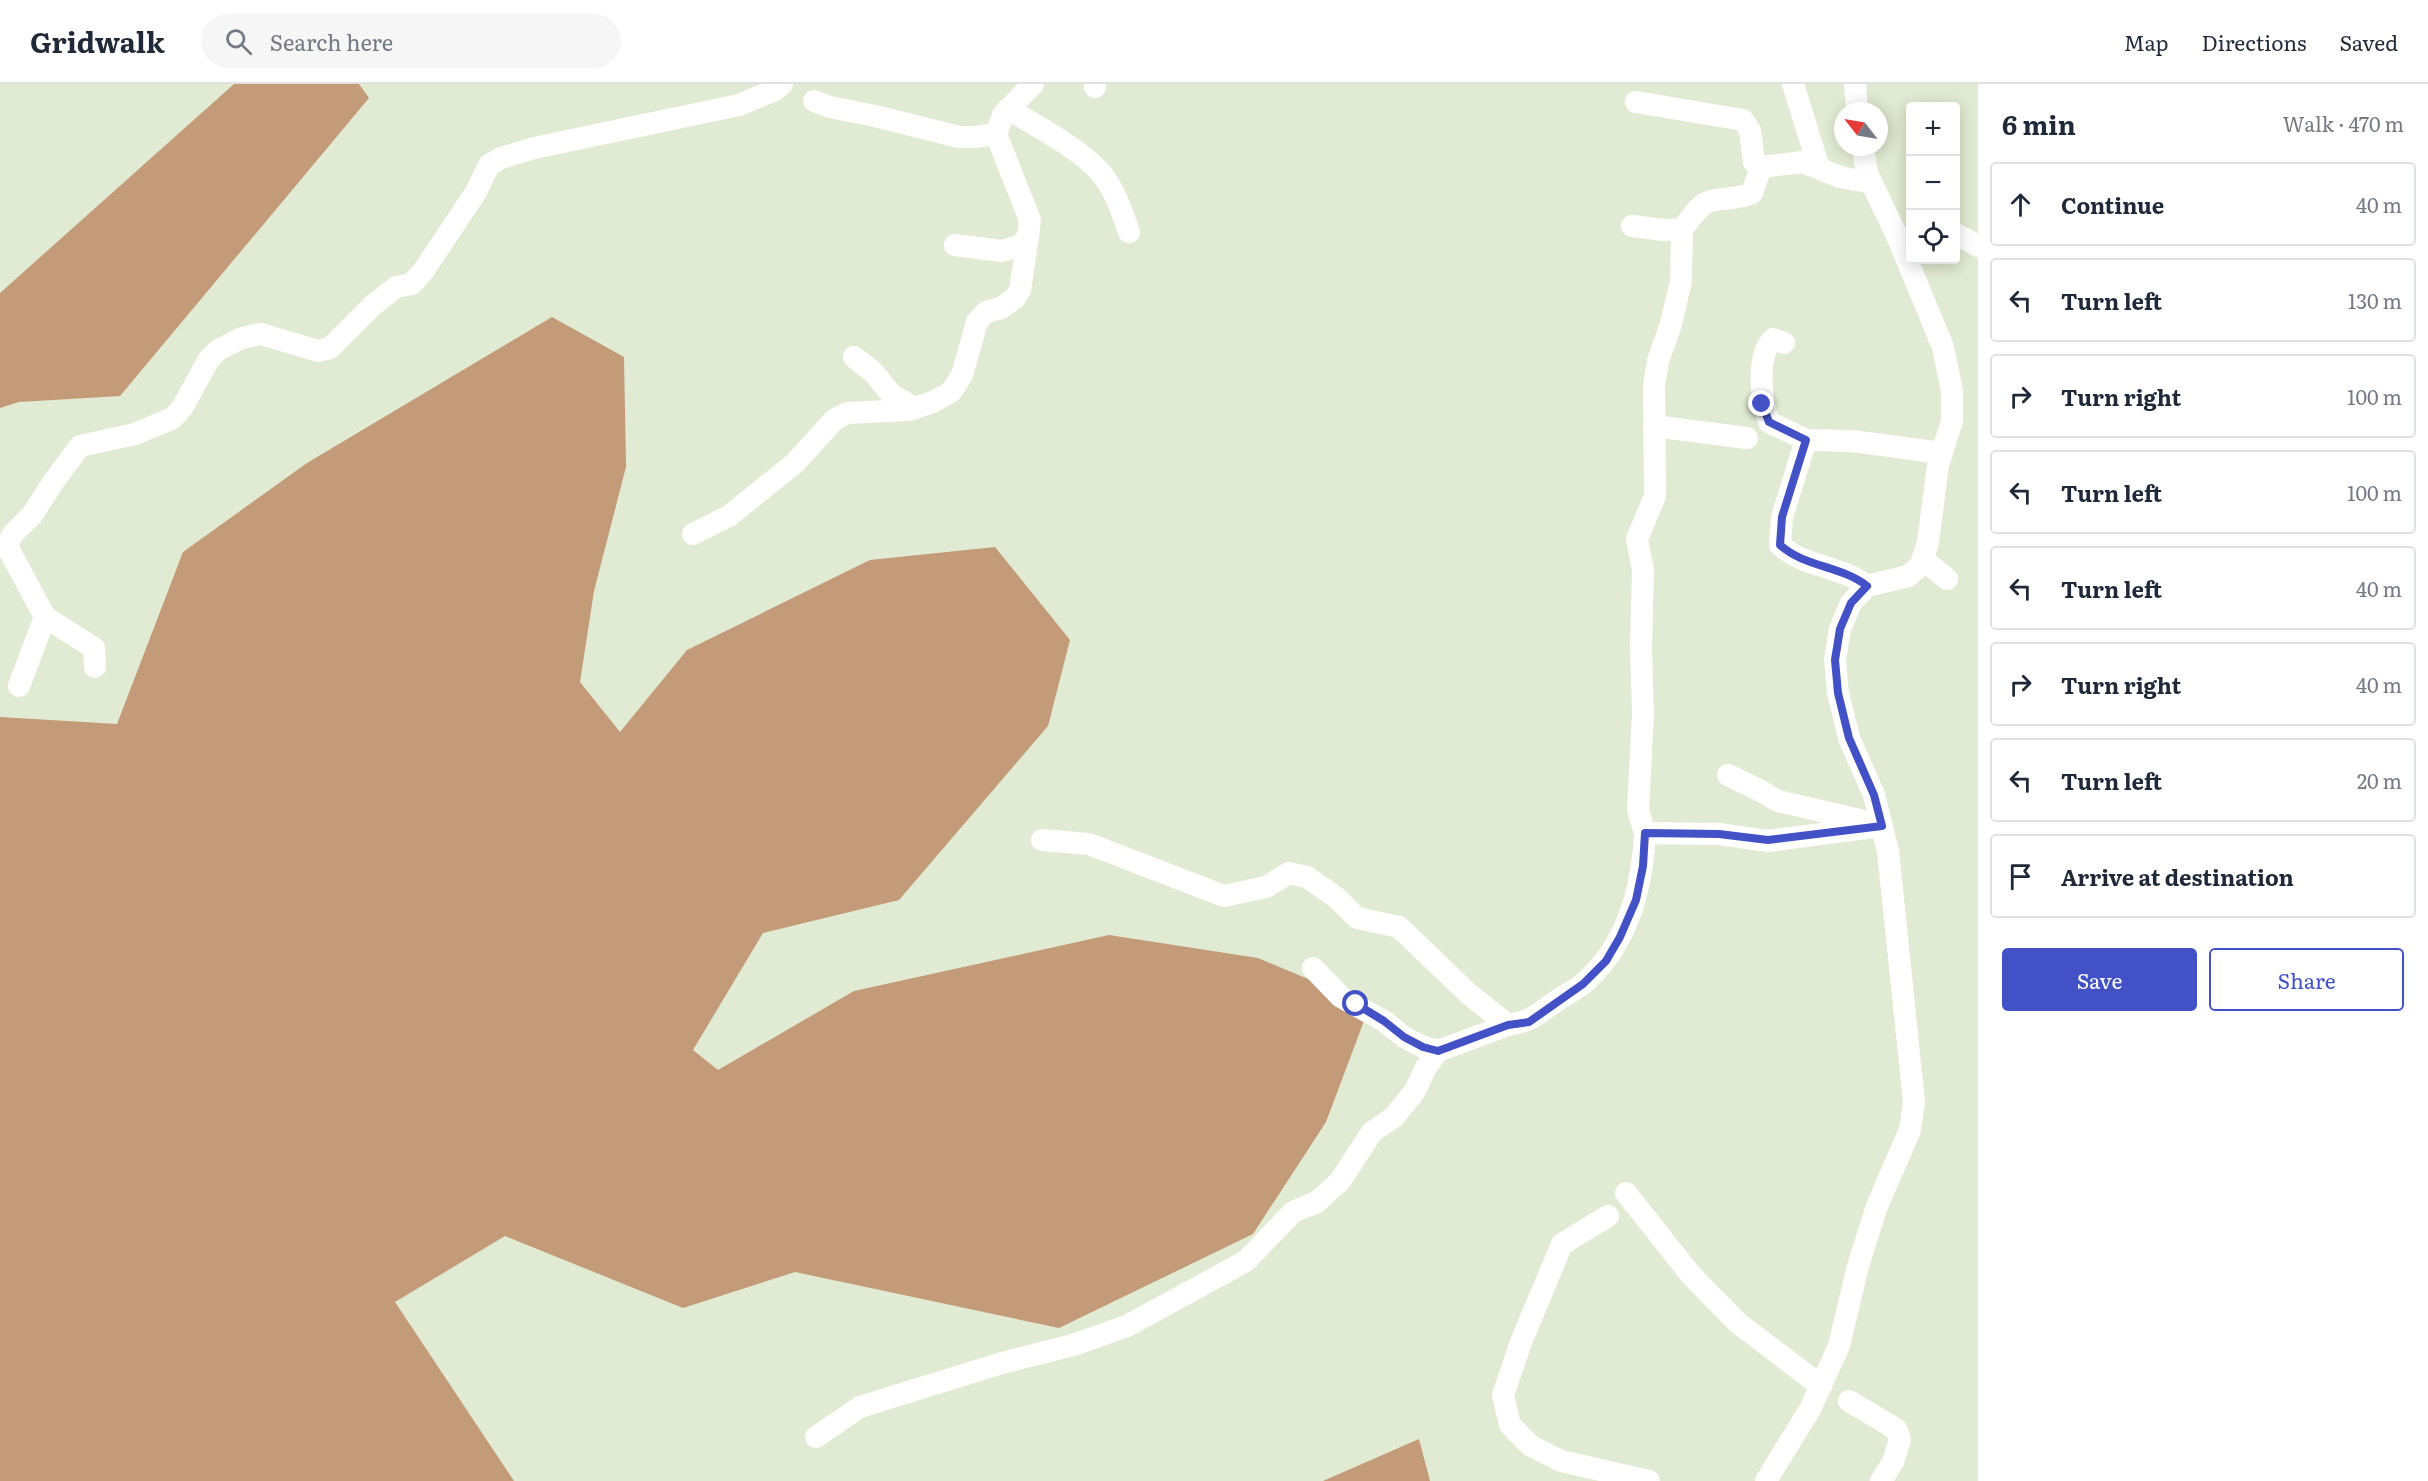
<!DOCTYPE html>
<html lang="en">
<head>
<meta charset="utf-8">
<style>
  body { margin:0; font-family:Literata,serif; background:#f6f6f7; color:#1f2937 }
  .controls { position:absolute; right:18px; top:18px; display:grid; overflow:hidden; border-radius:6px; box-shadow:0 3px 15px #0003 }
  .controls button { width:54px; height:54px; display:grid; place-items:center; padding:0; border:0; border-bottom:2px solid #e0e1e3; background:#fff; color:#1f2937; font:30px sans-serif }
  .compass { position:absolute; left:1834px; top:18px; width:54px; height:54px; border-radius:50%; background:#fff; box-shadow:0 3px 15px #0003; rotate:301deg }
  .stop { position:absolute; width:18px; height:18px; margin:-14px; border:4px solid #4251c5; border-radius:50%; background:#fff }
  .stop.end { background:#4251c5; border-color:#fff; box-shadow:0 2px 6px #0008 }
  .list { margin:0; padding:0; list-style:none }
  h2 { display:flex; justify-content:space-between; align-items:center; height:78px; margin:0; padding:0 24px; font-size:26px }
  h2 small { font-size:20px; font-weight:400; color:#747a83 }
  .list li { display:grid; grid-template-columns:39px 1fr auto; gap:18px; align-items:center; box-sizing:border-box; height:84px; margin:0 12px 12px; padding:0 12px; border:2px solid #e0e1e3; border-radius:6px }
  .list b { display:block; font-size:22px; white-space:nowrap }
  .list em { font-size:20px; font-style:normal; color:#747a83 }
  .actions { display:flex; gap:12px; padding:18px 24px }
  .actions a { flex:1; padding:14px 0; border:2px solid #4251c5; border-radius:6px; text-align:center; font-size:21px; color:#4251c5 }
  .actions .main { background:#4251c5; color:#fff }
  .icon { flex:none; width:33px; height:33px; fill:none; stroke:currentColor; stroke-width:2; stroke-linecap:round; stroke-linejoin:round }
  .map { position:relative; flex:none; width:1978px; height:1397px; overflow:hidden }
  header { display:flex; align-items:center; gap:36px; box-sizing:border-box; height:84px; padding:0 30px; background:#fff; border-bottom:2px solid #e0e1e3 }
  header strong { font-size:28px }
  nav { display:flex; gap:33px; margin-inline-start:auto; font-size:21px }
  .search { width:420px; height:54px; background:#f6f6f7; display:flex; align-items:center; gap:15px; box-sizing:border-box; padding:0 21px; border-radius:33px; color:#747a83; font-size:22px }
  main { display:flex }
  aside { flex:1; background:#fff }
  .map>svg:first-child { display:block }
</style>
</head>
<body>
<header>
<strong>Gridwalk</strong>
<div class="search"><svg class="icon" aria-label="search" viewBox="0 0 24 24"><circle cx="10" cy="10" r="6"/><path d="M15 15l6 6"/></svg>Search here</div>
<nav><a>Map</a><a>Directions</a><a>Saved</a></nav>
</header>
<main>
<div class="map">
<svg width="1978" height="1397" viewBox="0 0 1978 1397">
  <rect width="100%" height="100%" fill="#e1ead2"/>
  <g fill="#c39b78">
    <polygon points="234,0 359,0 369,14 120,312 19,318 0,324 0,209"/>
    <polygon points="552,233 624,273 626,383 594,507 580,598 620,648 687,566 870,476 995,463 1070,556 1048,642 899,816 763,849 693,966 718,986 854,907 1109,851 1258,874 1370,921 1326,1038 1253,1150 1059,1244 795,1188 683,1224 505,1152 395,1218 514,1397 0,1397 0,633 117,640 183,468 307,379"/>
    <polygon points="1419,1355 1430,1397 1323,1397"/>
  </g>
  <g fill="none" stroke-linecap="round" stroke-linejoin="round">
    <g stroke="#fff" stroke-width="22">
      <polyline points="1095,0 1095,3"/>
      <polyline points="1793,0 1819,84"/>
      <polyline points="1855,0 1857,27"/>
      <polyline points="814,17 830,23 875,32 959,53 975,53 996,50"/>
      <polyline points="1636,18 1743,36 1750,47 1754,78 1761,83 1803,78 1840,93 1872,99"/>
      <path d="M1008 25C1035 41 1080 65 1101 89 1115 106 1122 128 1129 148"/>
      <path d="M1632 142 1664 146 1682 145C1689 137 1696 125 1705 119 1717 112 1737 117 1752 109L1761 83"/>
      <polyline points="1682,145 1681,197 1671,240 1658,277 1654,302 1655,412 1637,455 1643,486 1641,563 1643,629 1638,726 1645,749 1719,750 1768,757 1882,742"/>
      <polyline points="1956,150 1978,162"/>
      <polyline points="955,161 1002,167 1019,162 1028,153 1030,136 996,50 1003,31 1033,0"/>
      <path d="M1784 259 1773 255C1756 272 1761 317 1769 338L1806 356 1852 357 1942 369"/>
      <polyline points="854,273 873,288 892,311 915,324"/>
      <polyline points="1654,342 1747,354"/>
      <path d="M1806 356 1782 433 1780 461C1803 483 1842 482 1867 502"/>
      <polyline points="693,450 729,432 795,379 834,336 847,329 909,326 933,318 951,308 962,291 977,238 986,228 1001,224 1015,214 1020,206 1028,153"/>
      <polyline points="1923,475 1947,495"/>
      <polyline points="45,533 94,564 95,583"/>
      <polyline points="19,602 45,533 9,466 8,459 13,450 32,431 54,397 80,362 135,350 173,334 182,324 209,275 218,266 242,254 261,250 318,267 330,264 372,222 396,203 412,200 424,186 476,108 489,81 501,74 534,64 739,21 775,6 782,0"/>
      <polyline points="1728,691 1761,707 1778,717 1864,737 1870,743"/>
      <path d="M1042 756 1089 760 1224 812 1266 803 1289 789 1307 793 1337 814 1357 834 1399 843 1470 911 1508 941C1536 936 1538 929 1561 914 1568 909 1577 905 1584 899 1628 860 1642 805 1645 749"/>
      <polyline points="1313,884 1341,913 1384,937 1404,953 1423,963 1438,967"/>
      <polyline points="1626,1109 1691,1191 1738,1239 1821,1302"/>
      <polyline points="1608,1132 1562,1160 1521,1258 1503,1311 1510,1341 1531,1362 1561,1377 1649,1397"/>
      <polyline points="1849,1317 1896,1345 1900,1355 1893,1378 1881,1397"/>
      <polyline points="816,1353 860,1323 1002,1279 1073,1261 1127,1242 1246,1177 1293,1128 1317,1118 1340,1097 1372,1048 1394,1033 1415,1007 1426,983 1438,967 1508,941"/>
      <polyline points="1766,1397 1810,1325 1839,1262 1858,1182 1877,1122 1910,1046 1914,1018 1888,767 1874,711 1849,654 1838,609 1835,576 1840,545 1851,519 1867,502 1908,492 1921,481 1928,458 1938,381 1952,337 1952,307 1943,263 1897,152 1867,89 1863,63"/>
    </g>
  </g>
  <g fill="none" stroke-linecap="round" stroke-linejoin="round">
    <path stroke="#4251c5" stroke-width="8" d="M1356 920 1384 937 1404 953 1423 963 1438 967 1508 941 1529 938 1583 900 1606 877 1620 853 1636 816 1643 782 1645 749 1719 750 1768 756 1882 742 1874 711 1849 654 1838 609 1835 576 1840 545 1851 519 1867 502C1842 482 1804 483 1780 461L1782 433 1806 356 1769 338 1762 320"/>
  </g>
</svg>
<div class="controls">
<button>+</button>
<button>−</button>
<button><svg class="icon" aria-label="locate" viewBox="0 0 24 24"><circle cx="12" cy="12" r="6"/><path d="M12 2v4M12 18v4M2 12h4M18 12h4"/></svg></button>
</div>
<svg class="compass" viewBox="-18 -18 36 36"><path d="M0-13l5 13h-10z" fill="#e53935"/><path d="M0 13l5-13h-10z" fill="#747a83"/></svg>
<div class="stop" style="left:1356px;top:920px"></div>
<div class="stop end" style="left:1762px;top:320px"></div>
</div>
<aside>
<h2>6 min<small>Walk · 470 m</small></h2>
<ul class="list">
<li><svg class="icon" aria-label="ahead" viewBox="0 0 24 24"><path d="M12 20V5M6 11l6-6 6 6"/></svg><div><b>Continue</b></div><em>40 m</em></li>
<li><svg class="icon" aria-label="left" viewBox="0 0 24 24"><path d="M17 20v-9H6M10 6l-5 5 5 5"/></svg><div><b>Turn left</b></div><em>130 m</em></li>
<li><svg class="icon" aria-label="right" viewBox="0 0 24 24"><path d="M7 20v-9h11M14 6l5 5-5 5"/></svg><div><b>Turn right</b></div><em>100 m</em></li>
<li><svg class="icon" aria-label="left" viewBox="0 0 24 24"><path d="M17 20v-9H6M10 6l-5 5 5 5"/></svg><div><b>Turn left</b></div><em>100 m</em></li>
<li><svg class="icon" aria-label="left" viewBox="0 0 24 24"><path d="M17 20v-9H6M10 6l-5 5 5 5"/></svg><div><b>Turn left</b></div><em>40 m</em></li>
<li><svg class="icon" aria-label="right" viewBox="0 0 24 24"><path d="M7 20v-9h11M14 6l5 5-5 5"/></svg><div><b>Turn right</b></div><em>40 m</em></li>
<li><svg class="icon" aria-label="left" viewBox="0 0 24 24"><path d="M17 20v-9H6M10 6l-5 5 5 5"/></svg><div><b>Turn left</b></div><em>20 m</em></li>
<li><svg class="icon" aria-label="arrive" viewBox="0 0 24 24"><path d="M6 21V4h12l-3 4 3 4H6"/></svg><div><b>Arrive at destination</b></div></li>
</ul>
<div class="actions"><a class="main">Save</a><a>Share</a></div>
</aside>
</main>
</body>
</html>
